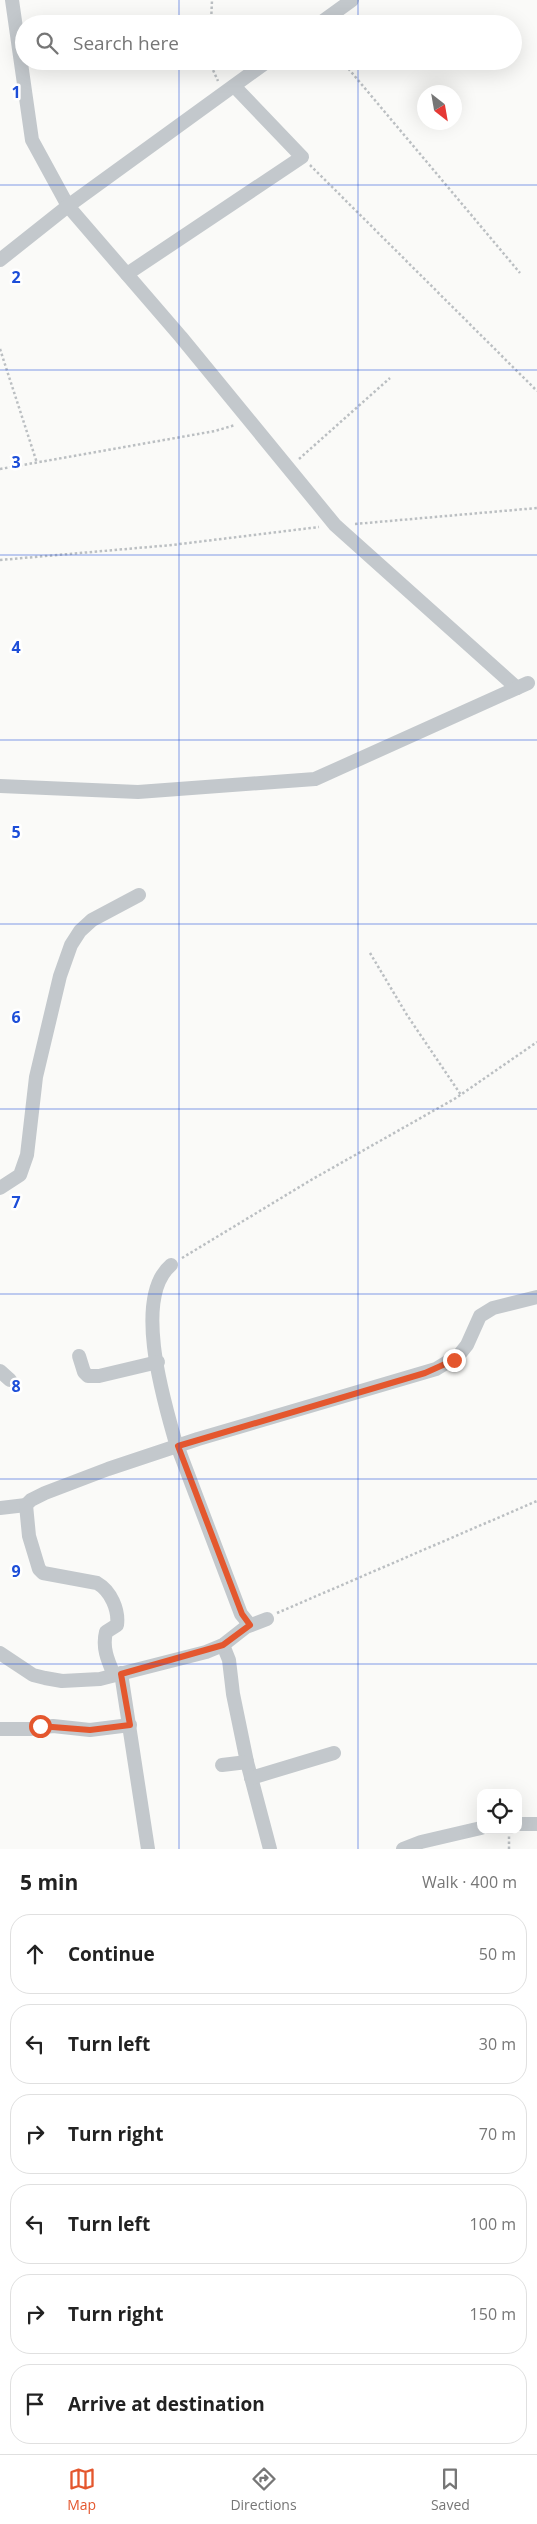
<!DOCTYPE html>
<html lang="en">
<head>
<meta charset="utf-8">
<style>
  body { margin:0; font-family:"Open Sans",sans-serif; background:#f2f2f2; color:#222 }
  .controls { position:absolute; right:15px; bottom:15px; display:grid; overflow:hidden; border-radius:10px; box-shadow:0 5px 20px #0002 }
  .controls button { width:45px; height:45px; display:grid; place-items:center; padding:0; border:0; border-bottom:1px solid #e0e0e0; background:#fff; color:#222; font:25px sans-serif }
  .compass { position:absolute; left:417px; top:85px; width:45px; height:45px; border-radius:50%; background:#fff; box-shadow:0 5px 20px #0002; rotate:149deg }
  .stop { position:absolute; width:15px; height:15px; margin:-11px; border:4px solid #e4572e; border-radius:50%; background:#fff }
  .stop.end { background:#e4572e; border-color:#fff; box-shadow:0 1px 5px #0008 }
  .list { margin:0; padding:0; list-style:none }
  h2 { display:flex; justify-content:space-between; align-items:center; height:65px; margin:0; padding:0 20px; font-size:21px }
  h2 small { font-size:16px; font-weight:400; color:#767676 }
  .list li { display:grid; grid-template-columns:32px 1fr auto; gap:15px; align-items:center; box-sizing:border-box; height:80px; margin:0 10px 10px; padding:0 10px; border:1px solid #e0e0e0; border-radius:20px }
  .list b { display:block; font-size:19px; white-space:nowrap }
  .list em { font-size:16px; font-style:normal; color:#767676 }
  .icon { flex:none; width:28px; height:28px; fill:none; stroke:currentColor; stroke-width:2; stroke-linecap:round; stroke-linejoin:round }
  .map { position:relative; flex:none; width:537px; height:1849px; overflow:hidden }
  .search { position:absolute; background:#fff; box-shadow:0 5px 20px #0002; left:15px; right:15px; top:15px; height:55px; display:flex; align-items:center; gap:12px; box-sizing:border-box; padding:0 18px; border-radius:28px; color:#767676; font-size:19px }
  .sheet { height:605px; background:#fff }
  nav { display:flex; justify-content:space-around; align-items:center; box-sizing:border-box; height:70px; border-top:1px solid #e0e0e0; background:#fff; font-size:14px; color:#767676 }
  nav a { display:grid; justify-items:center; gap:2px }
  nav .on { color:#e4572e }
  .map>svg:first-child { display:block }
</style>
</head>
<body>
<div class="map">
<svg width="537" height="1849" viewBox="0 0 537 1849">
  <rect width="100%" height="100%" fill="#fafaf8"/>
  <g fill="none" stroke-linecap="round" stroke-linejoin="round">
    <g stroke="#bbbfc2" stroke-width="2.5" stroke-dasharray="2.5 2.5" stroke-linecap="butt">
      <polyline points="211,24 212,0"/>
      <polyline points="209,61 218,81"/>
      <polyline points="342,61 520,273"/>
      <polyline points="310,165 537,391"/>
      <polyline points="0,349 37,463"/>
      <polyline points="299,459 390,378"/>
      <polyline points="0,469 215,431 235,425"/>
      <polyline points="355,524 537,508"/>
      <polyline points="0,560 172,545 319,527"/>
      <polyline points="370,953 407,1015 461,1095"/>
      <polyline points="182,1258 311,1180 456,1098 537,1042"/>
      <polyline points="277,1613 537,1501"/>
      <polyline points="509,1849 509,1834"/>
    </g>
    <g stroke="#c3c8cc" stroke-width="14">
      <polyline points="12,0 32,140 68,206 181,337 335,525 517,688"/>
      <polyline points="319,24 352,0"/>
      <polyline points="0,260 68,206 268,61"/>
      <polyline points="127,274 302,157 234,86"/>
      <polyline points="0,786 138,792 315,779 528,683"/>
      <polyline points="0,1188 20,1175 27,1155 36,1077 60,976 71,945 80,931 92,920 139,895"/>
      <path d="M171 1265C133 1297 163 1398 175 1440L241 1614 250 1625"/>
      <polyline points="79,1356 84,1372 88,1376 99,1376 158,1362"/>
      <polyline points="0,1371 10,1380"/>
      <polyline points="0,1508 26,1505"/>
      <polyline points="223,1645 229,1660 233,1694 247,1762 270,1849"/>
      <polyline points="0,1653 33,1675 45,1678 62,1681 100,1679 206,1652 223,1645 246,1627 267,1619"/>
      <polyline points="121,1673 148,1849"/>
      <path d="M114 1675C108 1661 102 1648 106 1632L117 1625C119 1610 111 1591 97 1583L43 1573 39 1569 29 1536 26 1505 31 1500 45 1493 108 1469 198 1439 436 1369 459 1355 467 1345 480 1316 493 1308 537 1297"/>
      <polyline points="0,1729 30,1729 53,1726 90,1730 130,1725"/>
      <polyline points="222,1765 247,1762"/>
      <polyline points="251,1778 334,1753"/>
      <polyline points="518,1824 537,1824"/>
      <polyline points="403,1849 421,1842 481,1828"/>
    </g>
  </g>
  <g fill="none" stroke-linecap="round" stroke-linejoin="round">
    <polyline stroke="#e4572e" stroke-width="6" points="40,1726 90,1730 130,1725 121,1674 223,1645 250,1625 242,1614 178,1446 425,1373 454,1360"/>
  </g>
  <path fill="none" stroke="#1d4ed8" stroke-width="1" stroke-opacity="0.55" d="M179 0V24M358 0V24M179 61V1849M358 61V1849M0 185H537M0 370H537M0 555H537M0 740H537M0 924H537M0 1109H537M0 1294H537M0 1479H537M0 1664H537"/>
  <g font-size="16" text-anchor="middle" font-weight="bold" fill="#1d4ed8" stroke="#fff" stroke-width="5" stroke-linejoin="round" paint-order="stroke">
    <text x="16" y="98">1</text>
    <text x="16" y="283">2</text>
    <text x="16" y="468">3</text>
    <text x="16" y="653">4</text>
    <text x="16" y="838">5</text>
    <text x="16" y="1023">6</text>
    <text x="16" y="1208">7</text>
    <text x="16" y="1392">8</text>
    <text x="16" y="1577">9</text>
  </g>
</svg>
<div class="controls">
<button><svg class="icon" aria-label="locate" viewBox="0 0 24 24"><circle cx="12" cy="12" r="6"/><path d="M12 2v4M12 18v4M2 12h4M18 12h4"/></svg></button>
</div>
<svg class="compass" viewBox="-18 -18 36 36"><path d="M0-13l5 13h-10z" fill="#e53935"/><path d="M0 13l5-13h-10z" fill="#767676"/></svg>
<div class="stop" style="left:40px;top:1726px"></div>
<div class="stop end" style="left:454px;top:1360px"></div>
<div class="search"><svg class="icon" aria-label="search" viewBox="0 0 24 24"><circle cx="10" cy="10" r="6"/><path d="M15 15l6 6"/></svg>Search here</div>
</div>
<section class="sheet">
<h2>5 min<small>Walk · 400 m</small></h2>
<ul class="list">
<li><svg class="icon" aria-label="ahead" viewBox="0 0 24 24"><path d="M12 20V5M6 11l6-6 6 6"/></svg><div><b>Continue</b></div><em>50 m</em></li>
<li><svg class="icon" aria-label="left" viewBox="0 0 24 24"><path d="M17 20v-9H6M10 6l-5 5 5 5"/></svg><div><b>Turn left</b></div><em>30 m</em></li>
<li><svg class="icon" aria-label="right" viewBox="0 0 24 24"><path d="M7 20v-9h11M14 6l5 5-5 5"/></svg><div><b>Turn right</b></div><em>70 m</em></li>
<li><svg class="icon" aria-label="left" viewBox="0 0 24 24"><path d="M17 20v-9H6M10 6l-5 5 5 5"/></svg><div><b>Turn left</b></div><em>100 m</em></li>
<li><svg class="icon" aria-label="right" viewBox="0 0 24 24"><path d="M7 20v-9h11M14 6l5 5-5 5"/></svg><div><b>Turn right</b></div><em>150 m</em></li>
<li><svg class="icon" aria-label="arrive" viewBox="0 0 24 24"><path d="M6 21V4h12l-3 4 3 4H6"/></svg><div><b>Arrive at destination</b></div></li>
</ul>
</section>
<nav>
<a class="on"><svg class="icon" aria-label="map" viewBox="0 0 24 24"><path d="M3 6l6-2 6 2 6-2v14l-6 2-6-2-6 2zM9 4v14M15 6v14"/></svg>Map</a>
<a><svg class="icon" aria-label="directions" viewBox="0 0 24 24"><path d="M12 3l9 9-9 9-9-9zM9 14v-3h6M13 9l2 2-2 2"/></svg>Directions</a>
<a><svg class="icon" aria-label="saved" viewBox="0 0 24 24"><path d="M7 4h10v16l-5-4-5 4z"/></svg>Saved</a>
</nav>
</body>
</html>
